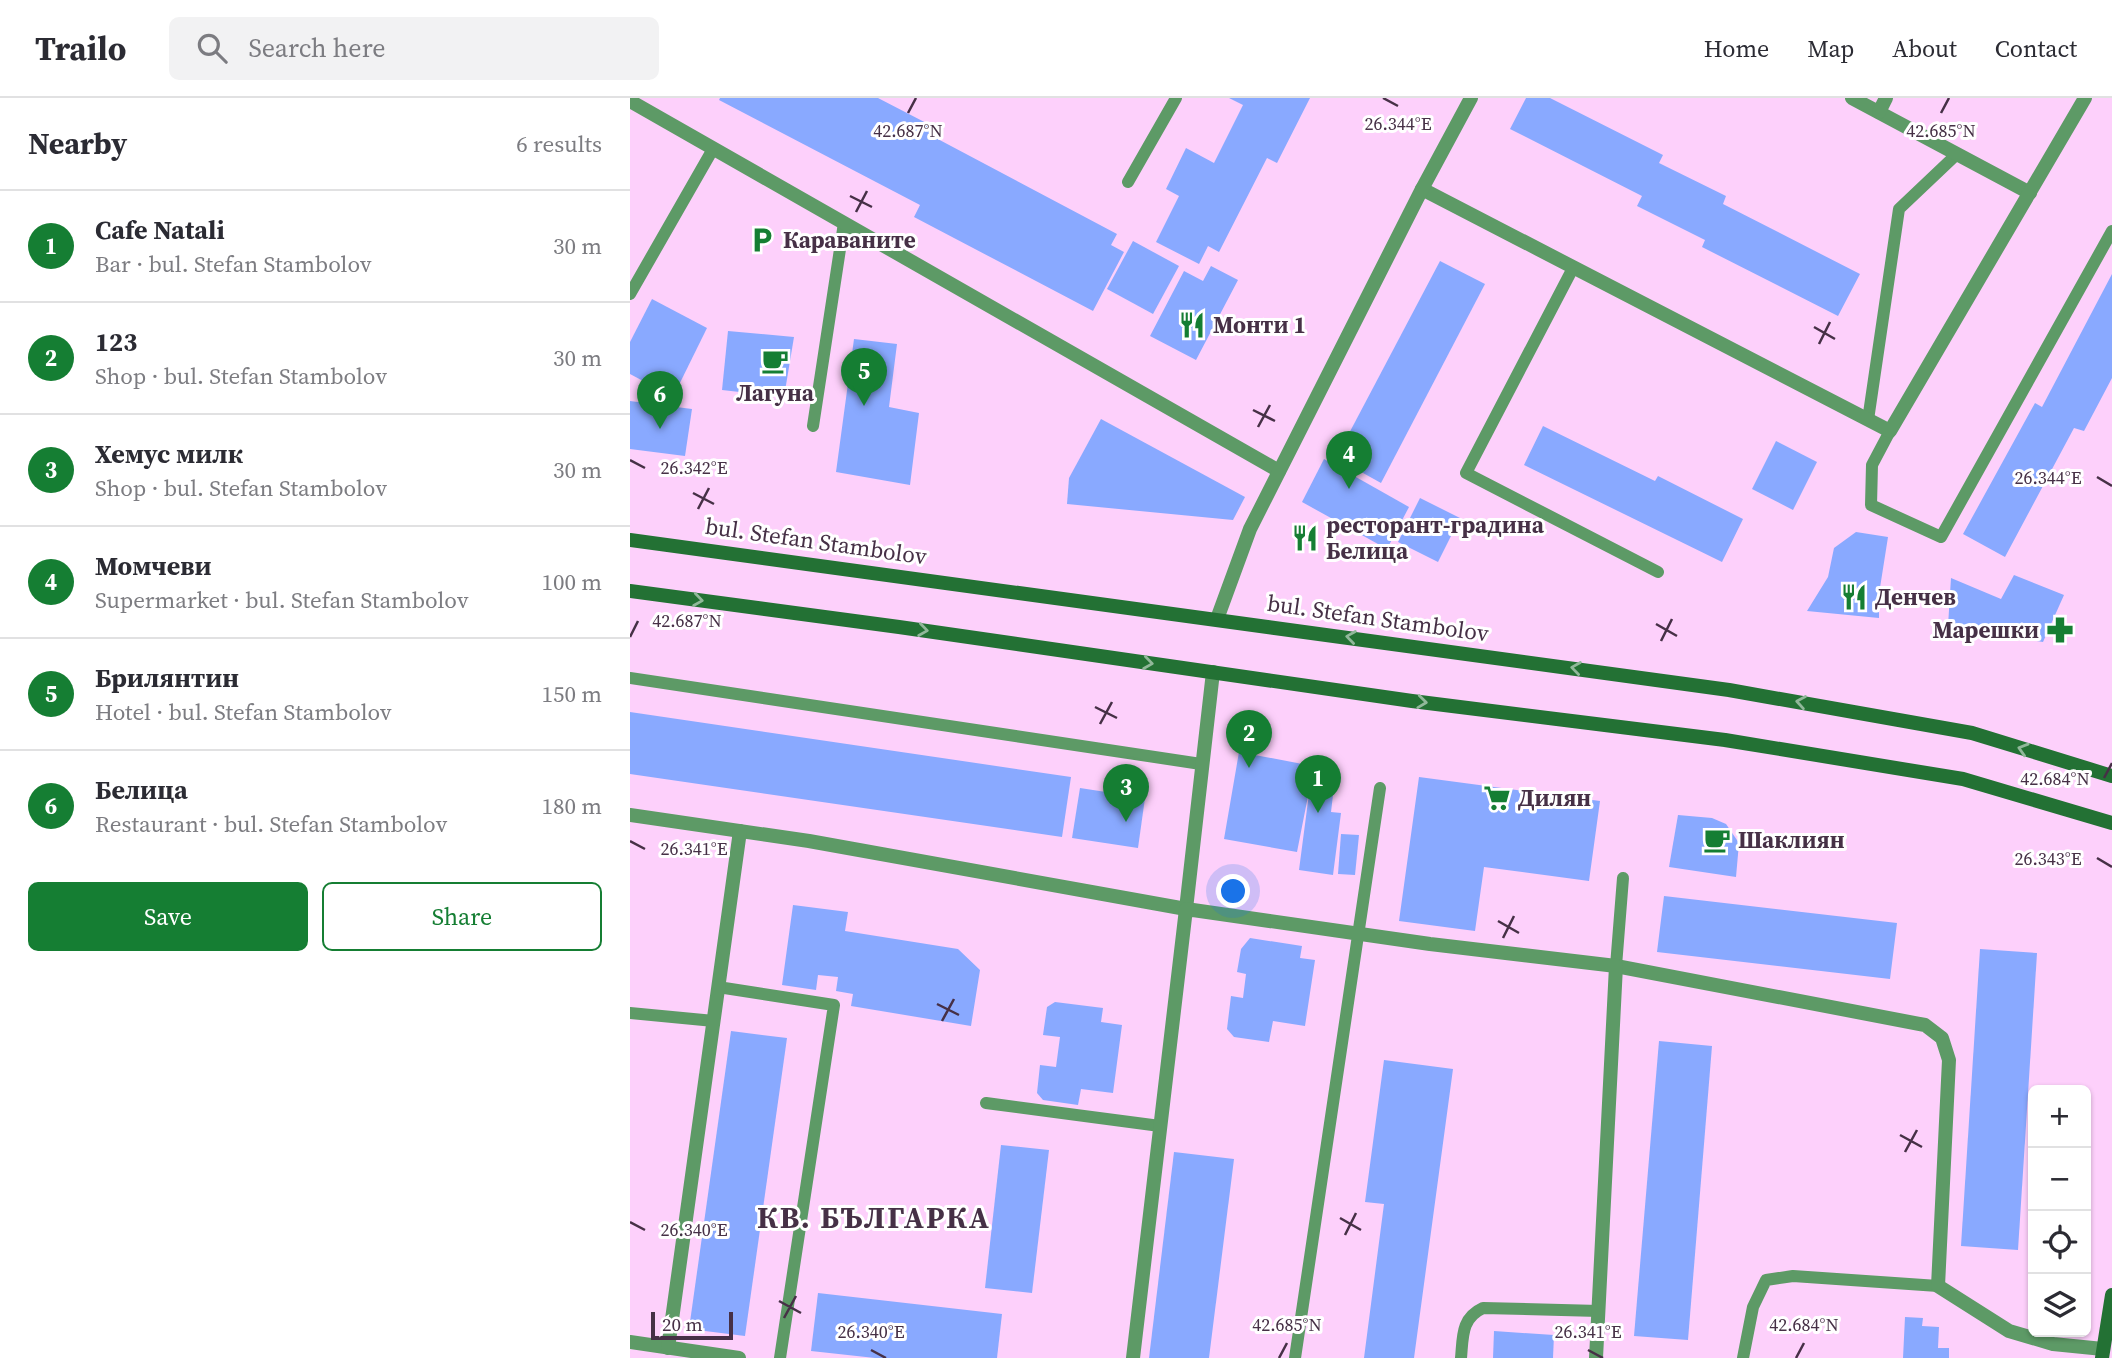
<!DOCTYPE html>
<html lang="en">
<head>
<meta charset="utf-8">
<style>
  body { margin:0; font-family:"Source Serif 4",serif; background:#f2f2f3; color:#2b2b33 }
  .controls { position:absolute; right:21px; bottom:21px; display:grid; overflow:hidden; border-radius:10px; box-shadow:0 2px 5px #0004 }
  .controls button { width:63px; height:63px; display:grid; place-items:center; padding:0; border:0; border-bottom:2px solid #e1e1e2; background:#fff; color:#2b2b33; font:35px sans-serif }
  .scale { position:absolute; left:21px; bottom:18px; width:82px; box-sizing:border-box; padding-left:7px; border:4px solid #463046; border-top:0; font-size:19px; line-height:24px; white-space:nowrap; color:#463046; -webkit-text-stroke:5px #fff; paint-order:stroke }
  .you { position:absolute; left:604px; top:794px; width:24px; height:24px; margin:-18px; border:5px solid #fff; border-radius:50%; background:#1a73e8; box-shadow:0 0 0 10px #1a73e833 }
  .badge { display:grid; place-items:center; width:46px; height:46px; border-radius:50%; background:#157e33; color:#fff; font-size:23px; font-weight:700 }
  .pin { position:absolute; translate:-50% -58px; filter:drop-shadow(0 2px 4px #0008) }
  .pin::after { content:''; position:absolute; top:37px; width:24px; height:21px; background:inherit; clip-path:polygon(0 0,100% 0,50% 100%) }
  .list { margin:0; padding:0; list-style:none }
  h2 { display:flex; justify-content:space-between; align-items:center; height:91px; margin:0; padding:0 28px; font-size:30px }
  h2 small { font-size:23px; font-weight:400; color:#7c7c81 }
  .list li { display:grid; grid-template-columns:46px 1fr auto; gap:21px; align-items:center; box-sizing:border-box; height:112px; padding:0 28px; border-top:2px solid #e1e1e2 }
  .list b { display:block; font-size:26px; white-space:nowrap }
  .list p { margin:0; font-size:23px; white-space:nowrap; color:#7c7c81 }
  .list em { font-size:23px; font-style:normal; color:#7c7c81 }
  .actions { display:flex; gap:14px; padding:21px 28px }
  .actions a { flex:1; padding:16px 0; border:2px solid #157e33; border-radius:10px; text-align:center; font-size:24px; color:#157e33 }
  .actions .main { background:#157e33; color:#fff }
  .icon { flex:none; width:38px; height:38px; fill:none; stroke:currentColor; stroke-width:2; stroke-linecap:round; stroke-linejoin:round }
  .map { position:relative; flex:none; width:1482px; height:1260px; overflow:hidden }
  header { display:flex; align-items:center; gap:42px; box-sizing:border-box; height:98px; padding:0 35px; background:#fff; border-bottom:2px solid #e1e1e2 }
  header strong { font-size:33px }
  nav { display:flex; gap:38px; margin-inline-start:auto; font-size:24px }
  .search { width:490px; height:63px; background:#f2f2f3; display:flex; align-items:center; gap:18px; box-sizing:border-box; padding:0 24px; border-radius:10px; color:#7c7c81; font-size:26px }
  main { display:flex }
  aside { flex:1; background:#fff }
  .map>svg:first-child { display:block }
</style>
</head>
<body>
<header>
<strong>Trailo</strong>
<div class="search"><svg class="icon" aria-label="search" viewBox="0 0 24 24"><circle cx="10" cy="10" r="6"/><path d="M15 15l6 6"/></svg>Search here</div>
<nav><a>Home</a><a>Map</a><a>About</a><a>Contact</a></nav>
</header>
<main>
<aside>
<h2>Nearby<small>6 results</small></h2>
<ul class="list">
<li><span class="badge">1</span><div><b>Cafe Natali</b><p>Bar · bul. Stefan Stambolov</p></div><em>30 m</em></li>
<li><span class="badge">2</span><div><b>123</b><p>Shop · bul. Stefan Stambolov</p></div><em>30 m</em></li>
<li><span class="badge">3</span><div><b>Хемус милк</b><p>Shop · bul. Stefan Stambolov</p></div><em>30 m</em></li>
<li><span class="badge">4</span><div><b>Момчеви</b><p>Supermarket · bul. Stefan Stambolov</p></div><em>100 m</em></li>
<li><span class="badge">5</span><div><b>Брилянтин</b><p>Hotel · bul. Stefan Stambolov</p></div><em>150 m</em></li>
<li><span class="badge">6</span><div><b>Белица</b><p>Restaurant · bul. Stefan Stambolov</p></div><em>180 m</em></li>
</ul>
<div class="actions"><a class="main">Save</a><a>Share</a></div>
</aside>
<div class="map">
<svg width="1482" height="1260" viewBox="0 0 1482 1260">
  <rect width="100%" height="100%" fill="#fdd0fb"/>
  <g fill="#89a9ff">
    <polygon points="90,0 248,0 304,29 304,39 487,136 481,147 494,154 463,213 284,119 290,107 89,2"/>
    <polygon points="599,0 680,0 647,65 637,60 589,154 578,148 569,166 526,144 549,98 536,91 556,50 584,65 613,7"/>
    <polygon points="896,0 920,0 1033,57 1029,65 1096,98 1093,106 1230,176 1208,218 1072,149 1075,142 1007,108 1012,98 880,31"/>
    <polygon points="503,143 549,168 523,216 477,191"/>
    <polygon points="810,163 855,186 751,385 706,360"/>
    <polygon points="581,168 608,182 566,262 520,238 554,173 573,183"/>
    <polygon points="1482,176 1482,280 1454,333 1444,330 1375,459 1333,436 1405,305 1412,309"/>
    <polygon points="22,201 77,230 43,299 0,276 0,244"/>
    <polygon points="98,233 164,239 154,299 92,292"/>
    <polygon points="224,241 267,246 259,309 289,315 280,387 206,374"/>
    <polygon points="0,303 62,311 55,358 0,351"/>
    <polygon points="471,321 615,399 603,422 437,406 439,380"/>
    <polygon points="913,328 1025,383 1028,378 1113,421 1092,464 894,367"/>
    <polygon points="1146,343 1187,364 1163,412 1122,391"/>
    <polygon points="694,361 779,409 757,451 672,404"/>
    <polygon points="790,400 830,420 808,464 768,444"/>
    <polygon points="1226,434 1258,439 1249,496 1249,520 1177,513 1198,479 1204,450"/>
    <polygon points="1384,477 1434,497 1413,544 1318,528 1321,480 1371,501"/>
    <polygon points="0,614 441,679 432,739 0,676"/>
    <polygon points="609,654 683,668 681,677 705,680 701,714 711,715 703,777 669,772 680,688 667,754 594,741"/>
    <polygon points="789,679 970,703 959,783 854,769 845,833 769,823"/>
    <polygon points="450,690 515,700 508,750 442,740"/>
    <polygon points="1048,717 1082,720 1096,726 1109,745 1106,779 1039,769"/>
    <polygon points="711,736 729,737 725,777 708,776"/>
    <polygon points="1034,798 1267,825 1260,881 1027,854"/>
    <polygon points="163,807 218,814 215,833 328,851 350,872 341,928 221,908 223,896 206,893 208,879 188,877 186,892 152,887"/>
    <polygon points="620,840 672,848 670,860 685,862 675,928 643,923 639,944 604,939 597,931 601,898 613,900 616,876 607,874 611,851"/>
    <polygon points="1350,851 1407,855 1388,1152 1331,1148"/>
    <polygon points="425,904 473,910 471,924 492,927 483,995 451,991 448,1007 413,1002 407,995 410,967 426,969 430,939 413,937 417,909"/>
    <polygon points="101,933 157,940 115,1238 59,1231"/>
    <polygon points="1029,943 1082,948 1058,1242 1004,1238"/>
    <polygon points="754,962 823,971 784,1260 734,1260 754,1106 735,1104"/>
    <polygon points="371,1047 419,1052 402,1195 355,1190"/>
    <polygon points="544,1054 604,1061 579,1260 519,1260"/>
    <polygon points="188,1195 372,1216 367,1260 245,1260 181,1253"/>
    <polygon points="1275,1219 1293,1220 1292,1228 1309,1229 1308,1250 1319,1250 1319,1260 1273,1260"/>
    <polygon points="864,1233 924,1237 923,1260 863,1260"/>
  </g>
  <g fill="none" stroke-linecap="round" stroke-linejoin="round">
    <g stroke="#5d9a66" stroke-width="12">
      <polyline points="498,84 546,0"/>
      <polyline points="943,170 836,375 1028,474"/>
      <polyline points="0,196 83,51"/>
      <polyline points="1238,322 1269,111 1327,56"/>
      <polyline points="183,328 214,125"/>
      <polyline points="1260,333 1242,367 1241,407 1311,439 1482,133"/>
      <polyline points="0,580 571,666"/>
      <polyline points="986,868 993,780"/>
      <polyline points="88,889 204,907 150,1260"/>
      <polyline points="0,915 84,923"/>
      <polyline points="356,1005 530,1028"/>
      <polyline points="665,1260 750,690"/>
      <path d="M831 1260C833 1239 831 1220 853 1210L969 1213"/>
      <polyline points="1113,1260 1123,1209 1136,1182 1163,1178 1308,1188"/>
    </g>
    <g stroke="#5d9a66" stroke-width="14">
      <polyline points="1222,0 1400,95"/>
      <polyline points="0,3 649,373"/>
      <polyline points="1249,14 1256,0"/>
      <polyline points="792,91 1260,333 1455,0"/>
      <polyline points="587,521 620,431 792,91 841,0"/>
      <polyline points="0,717 179,743 556,811 583,574"/>
      <polyline points="986,868 1295,927 1312,940 1319,962 1308,1188 1379,1233 1423,1246 1473,1251"/>
      <polyline points="0,1244 109,1260"/>
      <polyline points="38,1250 110,733"/>
      <polyline points="503,1260 556,811 800,846 986,868 966,1260"/>
    </g>
    <g stroke="#237134" stroke-width="14">
      <polyline points="0,442 1099,592 1342,635 1482,678"/>
      <polyline points="0,493 269,529 782,603 1095,642 1333,681 1482,725"/>
      <polyline points="1472,1260 1482,1197"/>
    </g>
  </g>
  <defs><path id="oneway-chevron" d="M-2-3.5L2.5 0L-2 3.5" fill="none" stroke-width="1.6" stroke-linecap="round" stroke-linejoin="round" transform="scale(1.75)"/></defs>
  <g stroke="#91b89a">
    <use href="#oneway-chevron" transform="translate(68 502) rotate(8)"/>
    <use href="#oneway-chevron" transform="translate(293 532) rotate(8)"/>
    <use href="#oneway-chevron" transform="translate(721 539) rotate(-172)"/>
    <use href="#oneway-chevron" transform="translate(518 565) rotate(8)"/>
    <use href="#oneway-chevron" transform="translate(946 570) rotate(-172)"/>
    <use href="#oneway-chevron" transform="translate(792 604) rotate(7)"/>
    <use href="#oneway-chevron" transform="translate(1171 604) rotate(-170)"/>
    <use href="#oneway-chevron" transform="translate(1393 651) rotate(-163)"/>
  </g>
  <path fill="none" stroke="#463046" stroke-width="2.5" d="M753 0 768 8M278 15 286 0M1311 15 1319 0M220 98 242 109M226 114 237 93M1184 229 1205 241M1189 246 1200 224M623 312 645 323M628 329 640 307M0 362 15 370M1467 379 1482 388M63 395 84 406M68 411 79 390M1026 526 1047 538M0 539 8 523M1031 543 1042 521M465 609 487 620M470 626 482 604M1474 680 1482 665M0 743 15 751M1467 760 1482 769M868 823 889 835M873 840 884 818M307 906 329 917M312 923 324 901M1270 1037 1292 1049M1275 1054 1287 1032M710 1120 731 1132M0 1124 15 1132M715 1137 726 1115M149 1203 171 1215M154 1220 166 1198M241 1252 256 1260M958 1252 973 1260M649 1260 657 1245M1166 1260 1174 1245"/>
  <defs>
    <g id="parking-bare" transform="scale(2.1)"><path d="M-3.5-5.5H1a3.5 3.5 0 0 1 0 7H-1V5.5H-3.5ZM-1-3.4V-.6H.8a1.4 1.4 0 0 0 0-2.8Z" fill="#157e33" stroke="#fff" stroke-width="2.5" paint-order="stroke"/></g>
    <g id="restaurant-bare" transform="scale(2.1)"><path d="M-5-6h1v4h1v-4h1v4h1v-4h1v5L-1.5 .5V6h-2V.5L-5-1ZM5-6V6H3V1.5H1.5Q1.5-4 5-6Z" fill="#157e33" stroke="#fff" stroke-width="2.5" paint-order="stroke"/></g>
    <g id="cafe-bare" transform="scale(2.1)"><path d="M-5.5-4.5H6V0H3Q3 3.5 0 3.5H-2.5Q-5.5 3.5-5.5 0ZM3-3.2v2h1.7v-2ZM-6 4.5H4V6H-6Z" fill="#157e33" stroke="#fff" stroke-width="2.5" paint-order="stroke"/></g>
    <g id="pharmacy-bare" transform="scale(2.1)"><path d="M-2-6h4v4h4v4h-4v4h-4v-4h-4v-4h4Z" fill="#157e33" stroke="#fff" stroke-width="2.5" paint-order="stroke"/></g>
    <g id="supermarket-bare" transform="scale(2.1)"><path d="M-6-5.5h2.5l.6 2H6L4.5 2H-2.5L-4.4-4H-6ZM-1.5 3.2a1.3 1.3 0 1 0 .1 0ZM3 3.2a1.3 1.3 0 1 0 .1 0Z" fill="#157e33" stroke="#fff" stroke-width="2.5" paint-order="stroke"/></g>
  </defs>
  <g fill-rule="evenodd">
    <use href="#parking-bare" x="132" y="142"/>
    <use href="#restaurant-bare" x="562" y="227"/>
    <use href="#cafe-bare" x="145" y="263"/>
    <use href="#restaurant-bare" x="675" y="440"/>
    <use href="#restaurant-bare" x="1224" y="499"/>
    <use href="#pharmacy-bare" x="1430" y="532"/>
    <use href="#supermarket-bare" x="867" y="700"/>
    <use href="#cafe-bare" x="1087" y="742"/>
  </g>
  <g text-anchor="middle" stroke-width="6" stroke-linejoin="round" paint-order="stroke">
    <g font-size="23" font-weight="bold" fill="#463046" stroke="#fff" text-anchor="start">
      <text x="153" y="150">Караваните</text>
      <text x="583" y="235">Монти 1</text>
      <text x="145" y="303" text-anchor="middle">Лагуна</text>
      <text x="696" y="435">ресторант-градина<tspan x="696" dy="26">Белица</tspan></text>
      <text x="1245" y="507">Денчев</text>
      <text x="1409" y="540" text-anchor="end">Марешки</text>
      <text x="888" y="708">Дилян</text>
      <text x="1108" y="750">Шаклиян</text>
    </g>
    <g font-size="23" fill="#463046" stroke="#fff">
      <text transform="translate(186 443) rotate(8)" y="8">bul. Stefan Stambolov</text>
      <text transform="translate(748 520) rotate(8)" y="8">bul. Stefan Stambolov</text>
    </g>
    <g font-size="30" font-weight="bold" letter-spacing="2" fill="#463046" stroke="#fff">
      <text x="244" y="1130">КВ. БЪЛГАРКА</text>
    </g>
  </g>
  <g font-size="18" text-anchor="middle" fill="#463046" stroke="#fff" stroke-width="6" stroke-linejoin="round" paint-order="stroke">
    <text x="768" y="32">26.344°E</text>
    <text x="278" y="39">42.687°N</text>
    <text x="1311" y="39">42.685°N</text>
    <text x="64" y="376">26.342°E</text>
    <text x="1418" y="386">26.344°E</text>
    <text x="57" y="529">42.687°N</text>
    <text x="1425" y="687">42.684°N</text>
    <text x="64" y="757">26.341°E</text>
    <text x="1418" y="767">26.343°E</text>
    <text x="64" y="1138">26.340°E</text>
    <text x="657" y="1233">42.685°N</text>
    <text x="1174" y="1233">42.684°N</text>
    <text x="241" y="1240">26.340°E</text>
    <text x="958" y="1240">26.341°E</text>
  </g>
</svg>
<div class="controls">
<button>+</button>
<button>−</button>
<button><svg class="icon" aria-label="locate" viewBox="0 0 24 24"><circle cx="12" cy="12" r="6"/><path d="M12 2v4M12 18v4M2 12h4M18 12h4"/></svg></button>
<button><svg class="icon" aria-label="layers" viewBox="0 0 24 24"><path d="M12 4l9 5-9 5-9-5zM3 14l9 5 9-5"/></svg></button>
</div>
<div class="scale">20 m</div>
<div class="you"></div>
<div class="pin badge" style="left:688px;top:715px">1</div>
<div class="pin badge" style="left:619px;top:670px">2</div>
<div class="pin badge" style="left:496px;top:724px">3</div>
<div class="pin badge" style="left:719px;top:391px">4</div>
<div class="pin badge" style="left:234px;top:308px">5</div>
<div class="pin badge" style="left:30px;top:331px">6</div>
</div>
</main>
</body>
</html>
